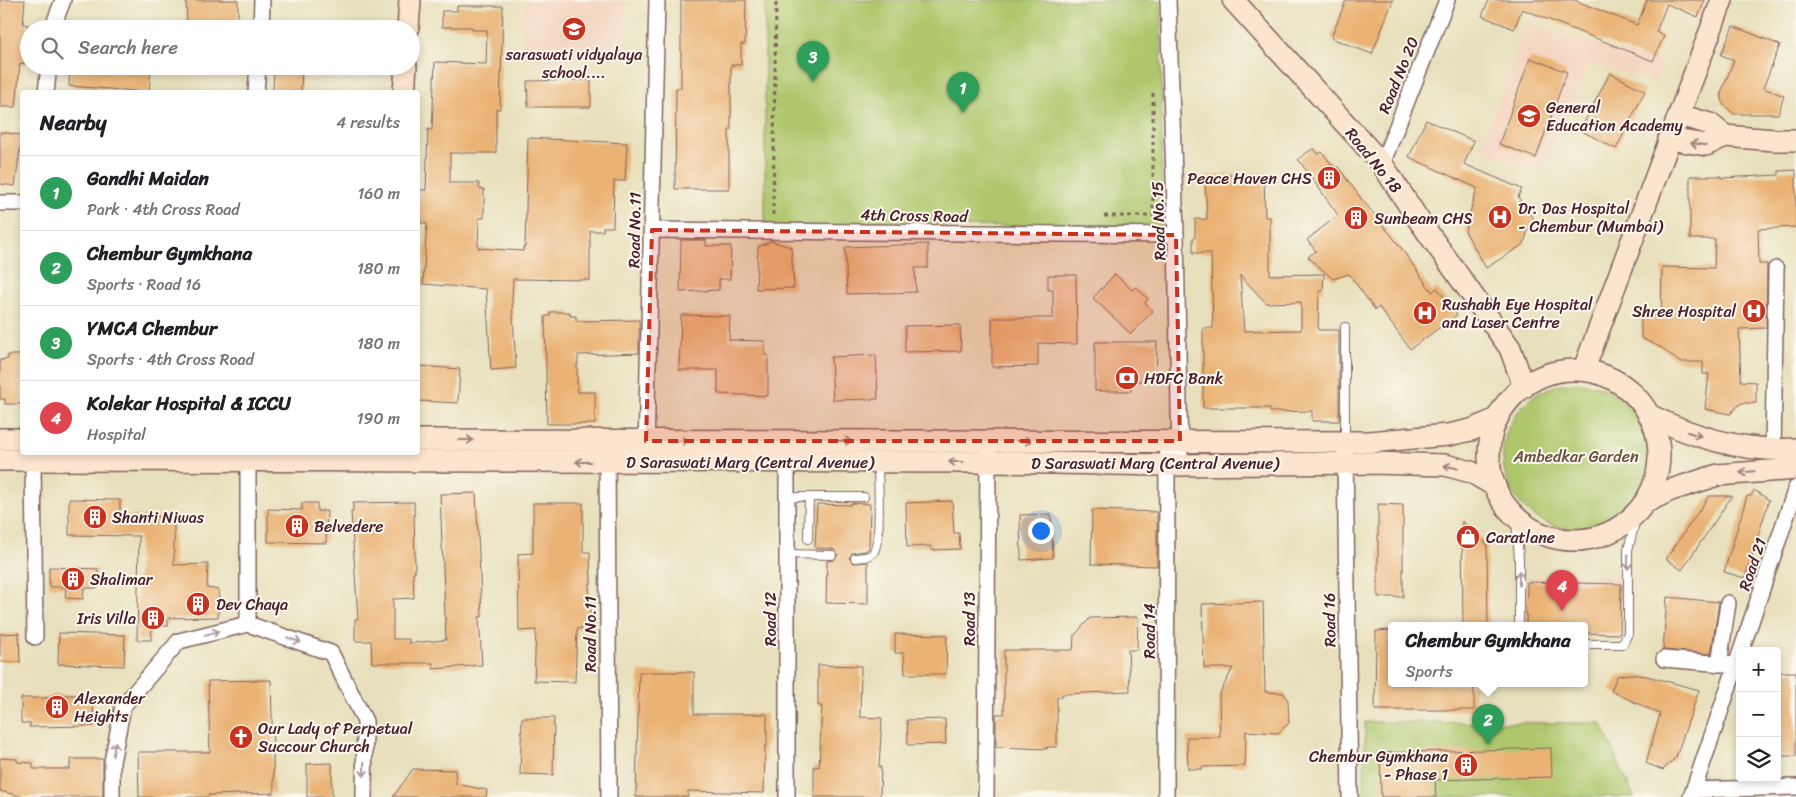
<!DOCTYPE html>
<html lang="en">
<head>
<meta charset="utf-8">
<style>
  body { margin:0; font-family:Sriracha,sans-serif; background:#f6f6f6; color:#202124 }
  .controls { position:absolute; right:15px; bottom:15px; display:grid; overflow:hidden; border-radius:5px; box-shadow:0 2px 8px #0003 }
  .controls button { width:45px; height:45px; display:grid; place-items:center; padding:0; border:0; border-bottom:1px solid #e0e0e0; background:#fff; color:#202124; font:25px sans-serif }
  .you { position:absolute; left:1040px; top:530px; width:18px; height:18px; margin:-12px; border:4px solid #fff; border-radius:50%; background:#1a73e8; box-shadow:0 0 0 8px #1a73e833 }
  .badge { display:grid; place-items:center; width:32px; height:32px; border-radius:50%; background:#c8321e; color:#fff; font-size:16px; font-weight:700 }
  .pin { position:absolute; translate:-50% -41px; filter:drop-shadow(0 1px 2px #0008) }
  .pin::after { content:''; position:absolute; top:26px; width:18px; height:15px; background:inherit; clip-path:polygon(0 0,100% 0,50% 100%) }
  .popup { position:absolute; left:1388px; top:622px; width:200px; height:65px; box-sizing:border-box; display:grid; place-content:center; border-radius:5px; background:#fff; filter:drop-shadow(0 1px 4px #0005); font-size:16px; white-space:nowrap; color:#757577 }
  .popup b { font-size:19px; color:#202124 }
  .popup::after { content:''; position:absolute; left:50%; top:100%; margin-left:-10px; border:10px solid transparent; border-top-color:#fff }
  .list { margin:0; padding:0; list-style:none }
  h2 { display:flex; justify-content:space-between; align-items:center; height:65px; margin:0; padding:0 20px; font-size:21px }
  h2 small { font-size:16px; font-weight:400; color:#757577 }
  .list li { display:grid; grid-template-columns:32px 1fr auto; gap:15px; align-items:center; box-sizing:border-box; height:75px; padding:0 20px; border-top:1px solid #e0e0e0 }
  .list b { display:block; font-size:19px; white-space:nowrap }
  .list p { margin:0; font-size:16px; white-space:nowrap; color:#757577 }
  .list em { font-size:16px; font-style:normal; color:#757577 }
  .icon { flex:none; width:28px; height:28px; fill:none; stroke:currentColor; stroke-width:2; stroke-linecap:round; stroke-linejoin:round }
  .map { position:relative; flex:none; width:1796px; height:797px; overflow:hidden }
  .search { position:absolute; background:#fff; box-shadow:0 2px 8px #0003; left:20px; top:20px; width:400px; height:55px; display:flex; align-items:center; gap:12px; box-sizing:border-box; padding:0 18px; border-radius:28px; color:#757577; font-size:19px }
  .panel { position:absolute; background:#fff; box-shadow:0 2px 8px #0003; left:20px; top:90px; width:400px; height:365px; border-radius:5px }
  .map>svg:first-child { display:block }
</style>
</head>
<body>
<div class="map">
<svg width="1796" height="797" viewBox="0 0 1796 797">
  <rect width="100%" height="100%" fill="#fbf7ec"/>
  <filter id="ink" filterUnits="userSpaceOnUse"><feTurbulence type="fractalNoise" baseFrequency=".02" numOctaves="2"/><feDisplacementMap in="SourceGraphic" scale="10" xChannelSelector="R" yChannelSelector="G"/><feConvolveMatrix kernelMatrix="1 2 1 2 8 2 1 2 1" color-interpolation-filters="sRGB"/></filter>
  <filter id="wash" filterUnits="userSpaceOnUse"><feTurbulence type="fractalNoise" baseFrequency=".0096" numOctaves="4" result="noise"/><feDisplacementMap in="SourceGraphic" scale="20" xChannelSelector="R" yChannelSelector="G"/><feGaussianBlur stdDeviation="1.12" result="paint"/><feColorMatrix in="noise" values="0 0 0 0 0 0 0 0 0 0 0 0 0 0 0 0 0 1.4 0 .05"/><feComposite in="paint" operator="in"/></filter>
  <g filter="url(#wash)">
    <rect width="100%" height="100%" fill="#e8e0bc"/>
    <g fill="#f3d4bf">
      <polygon points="524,0 627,0 624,59 521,59"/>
      <polygon points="1527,24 1663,63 1655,82 1588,63 1541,169 1480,150"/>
      <polygon points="1524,577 1623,577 1623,635 1584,635 1584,626 1524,626"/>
    </g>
    <g fill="#aec76c" stroke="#7c734c">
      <polygon points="765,0 1161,0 1162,226 765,227"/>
      <circle cx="1576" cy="456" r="73"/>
      <polygon points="1365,722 1601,723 1634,797 1364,797"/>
    </g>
    <g id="blocks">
      <g fill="#eab374" fill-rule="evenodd">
        <polygon points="0,0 25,0 23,24 28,25 25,64 20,63 16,107 0,107"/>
        <polygon points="186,0 238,0 238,29 187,29"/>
        <polygon points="681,0 746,0 745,44 741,44 741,65 731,65 731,130 729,130 729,189 675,189 676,88 681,88"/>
        <polygon points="1346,0 1393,0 1372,54 1331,38"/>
        <polygon points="1489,0 1574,0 1637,25 1647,0 1705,0 1698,17 1667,4 1656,32 1664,36 1653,61 1522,9 1514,29 1482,16"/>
        <polygon points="457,6 503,6 500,109 496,109 496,153 450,153 450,183 479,183 479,189 484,189 484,218 479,218 478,248 523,251 523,247 525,247 528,138 627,143 625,181 614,181 613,227 603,227 603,231 590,231 590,280 513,279 512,300 516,368 491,370 486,289 423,284 427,223 420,223 420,190 426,190 428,129 432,130 435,62 486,64 487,30 472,30 472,27 442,27 442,11 457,11"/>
        <polygon points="1733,26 1780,45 1763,88 1784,96 1778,114 1734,114 1723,104 1721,93 1734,60 1721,55"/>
        <polygon points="1530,58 1567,72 1536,158 1499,144"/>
        <polygon points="70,66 151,66 149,92 69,86"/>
        <polygon points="274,66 302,66 301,92 273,92"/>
        <polygon points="1610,73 1645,91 1616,149 1580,130"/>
        <polygon points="591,80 591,107 528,107 527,81"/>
        <polygon points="1426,120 1474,141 1464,164 1522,189 1518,197 1520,200 1519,204 1524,206 1536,222 1528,229 1524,244 1486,268 1465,231 1477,188 1409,157"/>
        <polygon points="0,132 22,135 15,186 0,184"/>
        <polygon points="1314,148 1318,154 1322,152 1335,169 1338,167 1360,197 1399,245 1432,292 1437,288 1457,315 1410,349 1379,307 1375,310 1349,274 1333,279 1308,257 1316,251 1307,240 1338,215 1298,159"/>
        <polygon points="1796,170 1796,227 1758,229 1759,264 1767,264 1766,328 1739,329 1741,381 1756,382 1756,403 1741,403 1730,414 1705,409 1709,374 1703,374 1703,362 1679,362 1662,348 1641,338 1641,315 1661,316 1662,267 1714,268 1715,239 1690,239 1690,176 1721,176 1721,178 1779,175 1779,171"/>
        <path d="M1264 174 1265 217H1270V275L1324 274 1323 291H1319L1318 330H1339V421H1312V411L1270 412V408H1203V328H1213L1211 253H1193V238H1195V219H1207L1205 176ZM1240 275 1266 303 1301 302V330L1244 331Z"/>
        <polygon points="681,240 706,240 706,246 731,246 730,279 719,279 719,290 680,292"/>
        <polygon points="771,241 791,247 794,288 756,289 758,247"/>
        <polygon points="928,244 928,268 915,268 916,292 847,294 845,247"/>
        <polygon points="1115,274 1132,290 1136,287 1148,299 1145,303 1153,311 1131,334 1093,298"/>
        <polygon points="1048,275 1076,275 1077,344 1038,343 1038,366 992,367 992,318 1053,318 1053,290 1048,290"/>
        <polygon points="550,312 570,312 570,316 576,316 576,321 639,320 639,353 578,355 578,364 577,364 577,392 595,392 595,424 547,424 545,316 550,316"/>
        <polygon points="681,315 730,316 729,340 765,341 765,355 768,355 768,396 718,394 718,370 679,370"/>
        <polygon points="960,325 961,351 905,352 905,326"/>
        <polygon points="1095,342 1157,342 1156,381 1130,381 1131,391 1095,391"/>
        <polygon points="8,355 22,355 22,404 5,404 5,399 0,399 0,360 8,359"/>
        <polygon points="876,355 878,399 833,400 831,357"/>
        <polygon points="418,366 460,369 458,403 418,401"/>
        <polygon points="1754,490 1769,500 1745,578 1724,572 1747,496 1751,496"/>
        <polygon points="476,493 482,617 479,617 482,665 433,669 433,663 372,663 371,641 355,641 355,619 358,619 351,512 353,512 353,503 414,502 415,572 413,572 414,598 393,599 393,639 409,639 409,643 446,640 440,494"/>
        <polygon points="1709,496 1732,496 1682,570 1666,559"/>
        <polygon points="69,499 120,500 120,516 174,517 174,565 208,564 207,588 219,590 218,617 168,618 168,626 156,626 155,629 152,629 151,640 137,640 139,536 69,535"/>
        <polygon points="952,501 954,533 959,533 960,549 931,550 931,546 907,547 906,503"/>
        <polygon points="302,503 317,503 317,511 327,511 326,543 268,542 268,509 302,510"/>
        <polygon points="533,503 583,503 583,552 590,552 591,584 589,584 591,628 577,629 575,682 534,681 536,630 519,631 518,554 533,553"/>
        <polygon points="851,503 870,504 869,548 865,551 852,553 849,558 853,563 868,562 868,604 826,603 827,561 834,560 838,555 833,549 815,548 817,504 851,505"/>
        <polygon points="1378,504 1403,505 1403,597 1378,597"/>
        <polygon points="1092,510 1157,512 1157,566 1091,564"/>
        <polygon points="1051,514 1053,558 1021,560 1020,515"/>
        <polygon points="1462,521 1487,544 1488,626 1463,626"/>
        <polygon points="49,567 98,569 97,588 84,588 83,599 65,598 66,587 49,587"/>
        <polygon points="1527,582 1621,584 1620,634 1584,633 1584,626 1526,626"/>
        <polygon points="1667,597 1719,602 1711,654 1663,650"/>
        <polygon points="1263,602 1265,692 1284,693 1288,701 1289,723 1278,733 1246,731 1245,766 1202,767 1202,769 1188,769 1187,737 1220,737 1219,695 1233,668 1204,668 1202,604"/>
        <polygon points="1138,617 1137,650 1128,650 1130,691 1062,694 1062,697 1057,697 1057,747 1047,747 1047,749 996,747 996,714 1004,714 1004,650 1073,650 1074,636 1090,618"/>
        <polygon points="1392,630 1392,684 1474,684 1474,710 1375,710 1376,631"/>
        <polygon points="19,633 20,662 0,662 0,634"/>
        <polygon points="59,633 125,635 124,666 58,664"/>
        <polygon points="895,634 947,635 946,674 905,674 904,653 895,653"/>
        <polygon points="818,665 861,666 860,717 882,718 879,767 881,767 880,797 814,797 814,766 819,767 822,706 818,706"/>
        <polygon points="639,672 694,672 694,714 767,714 767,746 765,746 764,793 688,791 688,797 636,797"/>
        <rect x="1777" y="672" width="19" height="84"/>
        <polygon points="1629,674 1647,676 1699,690 1676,757 1663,770 1646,763 1660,714 1611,691 1617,676"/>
        <polygon points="271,680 274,793 208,795 208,797 139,797 138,752 210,752 208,681"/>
        <polygon points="51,695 82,695 82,700 93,700 94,726 29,727 31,723 21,723 21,698 51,698"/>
        <polygon points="522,718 554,718 553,775 520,774"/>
        <polygon points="945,719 946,744 908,745 907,720"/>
        <polygon points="1551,748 1552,777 1435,780 1436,797 1381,797 1380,753"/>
        <polygon points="0,758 17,759 17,762 33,763 33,769 70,769 70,759 103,759 103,797 24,797 0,791"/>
        <polygon points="332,763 332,797 307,797 307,764"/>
        <polygon points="413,769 455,770 456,784 487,790 486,797 393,797"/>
      </g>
    </g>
  </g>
  <g filter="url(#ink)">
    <use href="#blocks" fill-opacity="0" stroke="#81635e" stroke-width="1"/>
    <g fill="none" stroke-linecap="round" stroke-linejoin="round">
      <g stroke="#81635e" stroke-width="10">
        <g id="lane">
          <polyline points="1345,440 1345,327"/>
          <polyline points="787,497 864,497"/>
          <polyline points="1516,518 1519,559 1519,626"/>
          <polyline points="808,539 809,497"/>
          <polyline points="787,554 832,555"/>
          <path d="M855 558C862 557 868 558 873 553 882 543 878 481 878 464"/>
          <polyline points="1584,644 1623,644 1628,633 1628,550 1637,515"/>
        </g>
      </g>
      <g stroke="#81635e" stroke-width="18">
        <g id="street">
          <polyline points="1168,0 1176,235 1180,465"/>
          <polyline points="52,29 63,0"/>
          <polyline points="261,29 262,0"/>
          <polyline points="46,92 49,66"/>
          <polyline points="256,92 258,66"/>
          <polyline points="1382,164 1447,0"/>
          <polyline points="0,203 22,203"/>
          <polyline points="652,230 1176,235"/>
          <polyline points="646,450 657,0"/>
          <polyline points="607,451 609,797"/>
          <polyline points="1773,451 1776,269"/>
          <polyline points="248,453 248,624"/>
          <polyline points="1345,454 1350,797"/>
          <polyline points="33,460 35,637"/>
          <polyline points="1741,651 1796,488"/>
          <polyline points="1664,659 1736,665"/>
          <polyline points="1719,664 1728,603"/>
          <polyline points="1694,790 1796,787"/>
          <polyline points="112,797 112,762 123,706 179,641 248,624 331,653 365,721 364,797"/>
          <polyline points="787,797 787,454"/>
          <polyline points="986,797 988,454"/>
          <polyline points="1166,797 1167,456"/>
          <polyline points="1691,797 1740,654"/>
        </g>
      </g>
      <g stroke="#81635e" stroke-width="24">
        <g id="secondary">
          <polyline points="1233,0 1382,164 1416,216 1510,348 1524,387"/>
          <polyline points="408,29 410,0"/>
          <polyline points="404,92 406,66"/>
          <polyline points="1679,115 1710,124 1725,136"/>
          <polyline points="1669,139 1706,145 1725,136 1774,140 1796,140"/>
          <polyline points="1584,369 1722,0"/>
          <circle cx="1574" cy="455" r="85"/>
          <path d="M1649 415C1695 438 1745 452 1796 449"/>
          <polyline points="0,439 22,439"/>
          <polyline points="418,440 1369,442 1448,435 1471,430 1497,419"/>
          <polyline points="0,460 988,462 1167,465 1373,463 1445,465 1471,472 1495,486"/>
          <polyline points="1646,502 1671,490 1718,475 1796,469"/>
        </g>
      </g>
      <g stroke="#81635e" stroke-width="3" stroke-dasharray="4 4" stroke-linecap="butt">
        <polyline points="773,215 776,0"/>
        <polyline points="1104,216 1153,216 1153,93"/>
      </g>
      <use href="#lane" stroke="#fff" stroke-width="8"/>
      <use href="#street" stroke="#fff" stroke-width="15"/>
      <use href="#secondary" stroke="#fce5cf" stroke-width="21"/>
    </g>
    <defs><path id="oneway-shaft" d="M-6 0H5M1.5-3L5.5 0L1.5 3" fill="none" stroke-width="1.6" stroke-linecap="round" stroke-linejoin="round" transform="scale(1.25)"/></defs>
    <g stroke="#a3827d">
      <use href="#oneway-shaft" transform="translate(1698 144) rotate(-171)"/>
      <use href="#oneway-shaft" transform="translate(1694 434) rotate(18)"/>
      <use href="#oneway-shaft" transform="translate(466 440)"/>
      <use href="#oneway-shaft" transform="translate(681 441)"/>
      <use href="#oneway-shaft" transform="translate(844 441)"/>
      <use href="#oneway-shaft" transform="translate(1024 441)"/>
      <use href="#oneway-shaft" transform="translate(583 462) rotate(-180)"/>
      <use href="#oneway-shaft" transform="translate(956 462) rotate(-180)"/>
      <use href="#oneway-shaft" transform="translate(1451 467) rotate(-168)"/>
      <use href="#oneway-shaft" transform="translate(1747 472) rotate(175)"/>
    </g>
    <g stroke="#ae9aa0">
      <use href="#oneway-shaft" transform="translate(1628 562) rotate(90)"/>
      <use href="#oneway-shaft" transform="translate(1519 578) rotate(-90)"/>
      <use href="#oneway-shaft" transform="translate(212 633) rotate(-15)"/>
      <use href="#oneway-shaft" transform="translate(294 640) rotate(20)"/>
      <use href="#oneway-shaft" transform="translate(114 749) rotate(-79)"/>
      <use href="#oneway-shaft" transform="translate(364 769) rotate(91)"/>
    </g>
  </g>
  <path fill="#c8321e" fill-opacity="0.2" stroke="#c8321e" stroke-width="4" stroke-dasharray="10 6" stroke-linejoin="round" d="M652 230 1176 235 1180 441H646Z"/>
  <defs>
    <g id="school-disc" transform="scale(1.25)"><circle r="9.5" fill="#c8321e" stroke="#fbf7ec"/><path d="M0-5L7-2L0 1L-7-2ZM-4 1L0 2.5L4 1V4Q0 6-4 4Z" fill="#fff"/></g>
    <g id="building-disc" transform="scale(1.25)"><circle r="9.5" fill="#c8321e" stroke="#fbf7ec"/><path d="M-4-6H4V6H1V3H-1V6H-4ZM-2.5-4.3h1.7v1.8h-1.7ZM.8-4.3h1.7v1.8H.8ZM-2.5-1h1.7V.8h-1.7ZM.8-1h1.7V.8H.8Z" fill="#fff"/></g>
    <g id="hospital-disc" transform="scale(1.25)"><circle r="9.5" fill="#c8321e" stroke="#fbf7ec"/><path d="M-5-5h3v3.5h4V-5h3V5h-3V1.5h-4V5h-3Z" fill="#fff"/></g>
    <g id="bank-disc" transform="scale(1.25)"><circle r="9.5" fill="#c8321e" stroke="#fbf7ec"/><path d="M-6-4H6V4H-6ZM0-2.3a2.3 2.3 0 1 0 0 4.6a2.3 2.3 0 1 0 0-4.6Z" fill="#fff"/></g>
    <g id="shop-disc" transform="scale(1.25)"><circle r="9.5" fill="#c8321e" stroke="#fbf7ec"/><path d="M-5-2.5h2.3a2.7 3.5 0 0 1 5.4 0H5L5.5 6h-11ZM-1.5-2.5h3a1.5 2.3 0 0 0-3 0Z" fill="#fff"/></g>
    <g id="church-disc" transform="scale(1.25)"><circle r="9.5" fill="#c8321e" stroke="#fbf7ec"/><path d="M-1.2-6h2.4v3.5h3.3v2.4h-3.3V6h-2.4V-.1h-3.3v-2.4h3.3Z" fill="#fff"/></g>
  </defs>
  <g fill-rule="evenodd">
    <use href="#school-disc" x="574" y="29"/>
    <use href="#school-disc" x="1529" y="116"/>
    <use href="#building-disc" x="1329" y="178"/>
    <use href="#hospital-disc" x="1500" y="217"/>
    <use href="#building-disc" x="1356" y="218"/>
    <use href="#hospital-disc" x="1754" y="311"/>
    <use href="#hospital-disc" x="1425" y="313"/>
    <use href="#bank-disc" x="1127" y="378"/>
    <use href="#building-disc" x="95" y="517"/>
    <use href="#building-disc" x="297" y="526"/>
    <use href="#shop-disc" x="1468" y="537"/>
    <use href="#building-disc" x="73" y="579"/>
    <use href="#building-disc" x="198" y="604"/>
    <use href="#building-disc" x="153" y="618"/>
    <use href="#building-disc" x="57" y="707"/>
    <use href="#church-disc" x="241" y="737"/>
    <use href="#building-disc" x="1466" y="765"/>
  </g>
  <g text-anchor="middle" stroke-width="4" stroke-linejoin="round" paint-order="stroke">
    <g font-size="16" fill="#4a1f2b" stroke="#fbf7ec" text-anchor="start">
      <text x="574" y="60" text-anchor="middle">saraswati vidyalaya<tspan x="574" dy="18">school....</tspan></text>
      <text x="1546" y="113">General<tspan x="1546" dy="18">Education Academy</tspan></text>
      <text x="1312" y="184" text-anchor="end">Peace Haven CHS</text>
      <text x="1518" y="214">Dr. Das Hospital<tspan x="1518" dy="18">- Chembur (Mumbai)</tspan></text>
      <text x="1374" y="224">Sunbeam CHS</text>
      <text x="1442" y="310">Rushabh Eye Hospital<tspan x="1442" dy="18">and Laser Centre</tspan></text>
      <text x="1736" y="317" text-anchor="end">Shree Hospital</text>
      <text x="1144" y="384">HDFC Bank</text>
      <text x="112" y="523">Shanti Niwas</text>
      <text x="314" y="532">Belvedere</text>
      <text x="1486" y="543">Caratlane</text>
      <text x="90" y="585">Shalimar</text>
      <text x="216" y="610">Dev Chaya</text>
      <text x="136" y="624" text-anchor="end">Iris Villa</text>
      <text x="74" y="704">Alexander<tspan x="74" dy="18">Heights</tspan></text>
      <text x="258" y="734">Our Lady of Perpetual<tspan x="258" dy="18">Succour Church</tspan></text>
      <text x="1448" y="762" text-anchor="end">Chembur Gymkhana<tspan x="1448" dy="18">- Phase 1</tspan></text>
    </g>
    <g font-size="16" fill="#4a1f2b" stroke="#fbf7ec">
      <text transform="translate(1398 75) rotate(-68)" y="6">Road No 20</text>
      <text transform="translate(1374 160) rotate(51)" y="6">Road No 18</text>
      <text transform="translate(914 215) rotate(1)" y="6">4th Cross Road</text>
      <text transform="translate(1158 221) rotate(-92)" y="6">Road No.15</text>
      <text transform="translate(634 230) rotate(-89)" y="6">Road No.11</text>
      <text x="750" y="468">D Saraswati Marg (Central Avenue)</text>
      <text x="1155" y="469">D Saraswati Marg (Central Avenue)</text>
      <text transform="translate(1752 564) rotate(-71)" y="6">Road 21</text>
      <text transform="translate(770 619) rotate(-90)" y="6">Road 12</text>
      <text transform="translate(969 619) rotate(-90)" y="6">Road 13</text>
      <text transform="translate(1329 620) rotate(-91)" y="6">Road 16</text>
      <text transform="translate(1149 631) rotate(-90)" y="6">Road 14</text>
      <text transform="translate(590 634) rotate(-90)" y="6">Road No.11</text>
    </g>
    <g font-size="16" fill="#68513e" stroke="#fbf7ec">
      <text x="1576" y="462">Ambedkar Garden</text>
    </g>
  </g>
</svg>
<div class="controls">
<button>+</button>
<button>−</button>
<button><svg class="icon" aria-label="layers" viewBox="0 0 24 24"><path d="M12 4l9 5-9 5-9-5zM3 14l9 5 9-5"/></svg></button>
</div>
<div class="you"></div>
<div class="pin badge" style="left:963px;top:113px;background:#2e9e5b">1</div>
<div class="pin badge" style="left:1488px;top:745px;background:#2e9e5b">2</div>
<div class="popup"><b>Chembur Gymkhana</b>Sports</div>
<div class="pin badge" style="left:813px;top:82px;background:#2e9e5b">3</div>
<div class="pin badge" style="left:1562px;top:611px;background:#e0444e">4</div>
<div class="search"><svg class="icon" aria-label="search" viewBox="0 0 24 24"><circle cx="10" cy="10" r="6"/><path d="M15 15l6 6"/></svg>Search here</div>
<section class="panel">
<h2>Nearby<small>4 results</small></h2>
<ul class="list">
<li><span class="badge" style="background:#2e9e5b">1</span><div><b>Gandhi Maidan</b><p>Park · 4th Cross Road</p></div><em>160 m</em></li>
<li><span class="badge" style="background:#2e9e5b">2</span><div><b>Chembur Gymkhana</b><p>Sports · Road 16</p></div><em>180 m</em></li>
<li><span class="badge" style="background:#2e9e5b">3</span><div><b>YMCA Chembur</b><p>Sports · 4th Cross Road</p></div><em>180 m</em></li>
<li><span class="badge" style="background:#e0444e">4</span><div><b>Kolekar Hospital &amp; ICCU</b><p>Hospital</p></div><em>190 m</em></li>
</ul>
</section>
</div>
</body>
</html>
